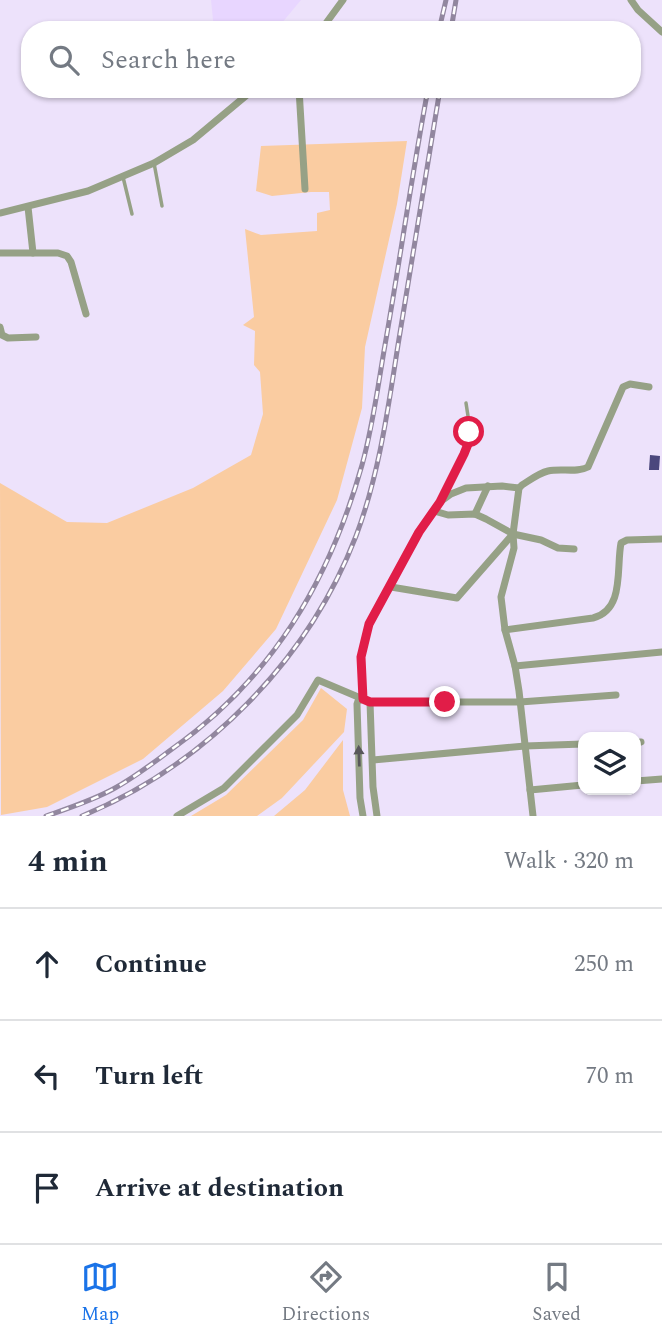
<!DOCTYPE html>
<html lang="en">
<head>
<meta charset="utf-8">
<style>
  body { margin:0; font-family:Spectral,serif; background:#f6f6f7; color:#1f2937 }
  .controls { position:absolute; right:21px; bottom:21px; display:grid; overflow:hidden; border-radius:14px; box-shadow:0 2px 5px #0004 }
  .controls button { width:63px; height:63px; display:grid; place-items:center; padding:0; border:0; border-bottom:2px solid #e0e1e3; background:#fff; color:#1f2937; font:35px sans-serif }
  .stop { position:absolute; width:21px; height:21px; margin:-16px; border:5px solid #e11d48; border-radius:50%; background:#fff }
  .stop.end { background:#e11d48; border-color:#fff; box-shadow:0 2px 7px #0008 }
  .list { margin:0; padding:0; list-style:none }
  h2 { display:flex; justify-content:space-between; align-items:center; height:91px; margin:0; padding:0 28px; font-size:30px }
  h2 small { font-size:23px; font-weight:400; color:#747a83 }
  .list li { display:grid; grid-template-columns:46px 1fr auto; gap:21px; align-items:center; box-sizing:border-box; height:112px; padding:0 28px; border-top:2px solid #e0e1e3 }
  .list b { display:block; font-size:26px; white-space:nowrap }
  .list em { font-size:23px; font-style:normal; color:#747a83 }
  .icon { flex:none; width:38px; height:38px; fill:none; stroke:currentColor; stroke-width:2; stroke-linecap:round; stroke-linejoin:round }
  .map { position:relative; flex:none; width:662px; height:816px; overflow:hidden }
  .search { position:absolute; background:#fff; box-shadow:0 2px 5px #0004; left:21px; right:21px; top:21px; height:77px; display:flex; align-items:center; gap:18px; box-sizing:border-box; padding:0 24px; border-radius:28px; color:#747a83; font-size:26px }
  .sheet { height:427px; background:#fff }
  nav { display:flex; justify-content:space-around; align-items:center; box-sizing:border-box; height:98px; border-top:2px solid #e0e1e3; background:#fff; font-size:19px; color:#747a83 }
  nav a { display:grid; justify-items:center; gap:4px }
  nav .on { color:#1a73e8 }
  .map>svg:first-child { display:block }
</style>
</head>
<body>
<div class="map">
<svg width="662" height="816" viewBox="0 0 662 816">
  <rect width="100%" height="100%" fill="#ede2fb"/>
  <polygon fill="#e8d6ff" points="211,0 301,0 276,30 214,30"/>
  <g fill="#facca1">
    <polygon points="407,141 397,204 365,347 362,408 337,500 276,629 223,691 143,759 47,807 1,815 0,483 67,522 107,523 193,488 251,455 263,414 260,372 254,365 255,331 243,325 254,317 245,229 261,235 317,231 317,213 330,210 329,192 311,192 272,196 256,191 261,146"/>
    <polygon points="321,688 347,709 344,732 282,798 257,816 191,816 226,795 303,720"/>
    <polygon points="343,740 343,790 350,816 274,816 305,790"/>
  </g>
  <polygon fill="#4b477d" points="650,455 660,456 659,470 649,470"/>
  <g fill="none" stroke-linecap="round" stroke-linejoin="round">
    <g stroke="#96a186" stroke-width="3.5">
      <polyline points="154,163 162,206"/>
      <polyline points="123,177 132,214"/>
      <polyline points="443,497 468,444 468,416 466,403"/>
    </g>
    <g stroke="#96a186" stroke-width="7">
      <polyline points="631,0 638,10 662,32"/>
      <polyline points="321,30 343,0"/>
      <polyline points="299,89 305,189"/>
      <polyline points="28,207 33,253"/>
      <polyline points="0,213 88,191 154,163 193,140 254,89"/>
      <polyline points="0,253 58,253 67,256 71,262 86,314"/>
      <polyline points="0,327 2,335 8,338 36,337"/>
      <polyline points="434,511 448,515 475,514 486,519 513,534 541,540 558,548 574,549"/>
      <polyline points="475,514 488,486"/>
      <polyline points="391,587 457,598 513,534"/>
      <path d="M505 630 593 618C625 610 616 568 621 543L627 540 662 539"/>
      <polyline points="515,666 662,652"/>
      <polyline points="370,702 520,702 616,695"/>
      <polyline points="636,743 641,742"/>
      <polyline points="373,760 525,746 583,744"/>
      <polyline points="636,781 662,779"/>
      <polyline points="530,790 583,785"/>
      <polyline points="177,816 224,788 297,715 318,680 370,702 373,787 377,816"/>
      <polyline points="363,816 360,798 357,704 358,701 363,699 361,657 369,624 419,532 440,502 451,494 466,488 502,486 519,488"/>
      <path d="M533 816 519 691 515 666 505 630 501 597 514 548 513 534 519 488 522 485C530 480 539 473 548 471 561 468 577 473 588 467L623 387 630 384 649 387"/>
    </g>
    <g stroke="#92879f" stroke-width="5">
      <g id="rail">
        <polyline points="439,30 446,0"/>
        <polyline points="451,30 456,0"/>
        <path d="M46 816C69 808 94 800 115 788 135 777 153 763 172 749 272 678 329 582 362 465 373 426 378 385 385 345 400 260 412 174 428 89"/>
        <path d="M82 816C205 765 308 661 356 536 379 475 388 409 398 345 412 260 426 174 440 89"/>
      </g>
    </g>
    <use href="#rail" stroke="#fff" stroke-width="2.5" stroke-dasharray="8" stroke-linecap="butt"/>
  </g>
  <defs><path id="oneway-solid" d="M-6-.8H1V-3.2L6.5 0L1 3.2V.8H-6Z" transform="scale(1.75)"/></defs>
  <use fill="#59575b" href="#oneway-solid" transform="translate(359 756) rotate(-92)"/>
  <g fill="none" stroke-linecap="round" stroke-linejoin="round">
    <polyline stroke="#e11d48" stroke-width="9" points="445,702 370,702 363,699 361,657 369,624 419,532 440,502 464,454 468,444 469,432"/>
  </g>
</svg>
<div class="controls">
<button><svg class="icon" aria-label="layers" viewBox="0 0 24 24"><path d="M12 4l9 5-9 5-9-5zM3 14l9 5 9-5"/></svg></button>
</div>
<div class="stop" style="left:469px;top:432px"></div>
<div class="stop end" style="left:445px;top:702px"></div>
<div class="search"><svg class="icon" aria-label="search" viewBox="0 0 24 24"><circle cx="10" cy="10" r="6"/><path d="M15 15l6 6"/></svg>Search here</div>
</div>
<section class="sheet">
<h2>4 min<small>Walk · 320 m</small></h2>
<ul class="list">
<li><svg class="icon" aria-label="ahead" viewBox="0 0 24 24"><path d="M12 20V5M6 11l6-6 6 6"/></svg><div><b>Continue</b></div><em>250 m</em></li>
<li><svg class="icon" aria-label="left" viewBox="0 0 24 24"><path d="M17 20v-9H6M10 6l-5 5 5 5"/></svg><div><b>Turn left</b></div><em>70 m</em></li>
<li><svg class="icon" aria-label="arrive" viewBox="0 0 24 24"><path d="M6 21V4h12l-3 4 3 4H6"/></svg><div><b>Arrive at destination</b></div></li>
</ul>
</section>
<nav>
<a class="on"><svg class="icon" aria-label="map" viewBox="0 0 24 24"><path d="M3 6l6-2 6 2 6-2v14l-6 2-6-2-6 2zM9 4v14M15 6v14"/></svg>Map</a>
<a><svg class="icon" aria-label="directions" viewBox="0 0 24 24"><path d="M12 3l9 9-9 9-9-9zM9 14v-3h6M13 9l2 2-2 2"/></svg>Directions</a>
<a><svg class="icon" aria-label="saved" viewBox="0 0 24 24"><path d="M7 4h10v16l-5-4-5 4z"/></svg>Saved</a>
</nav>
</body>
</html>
